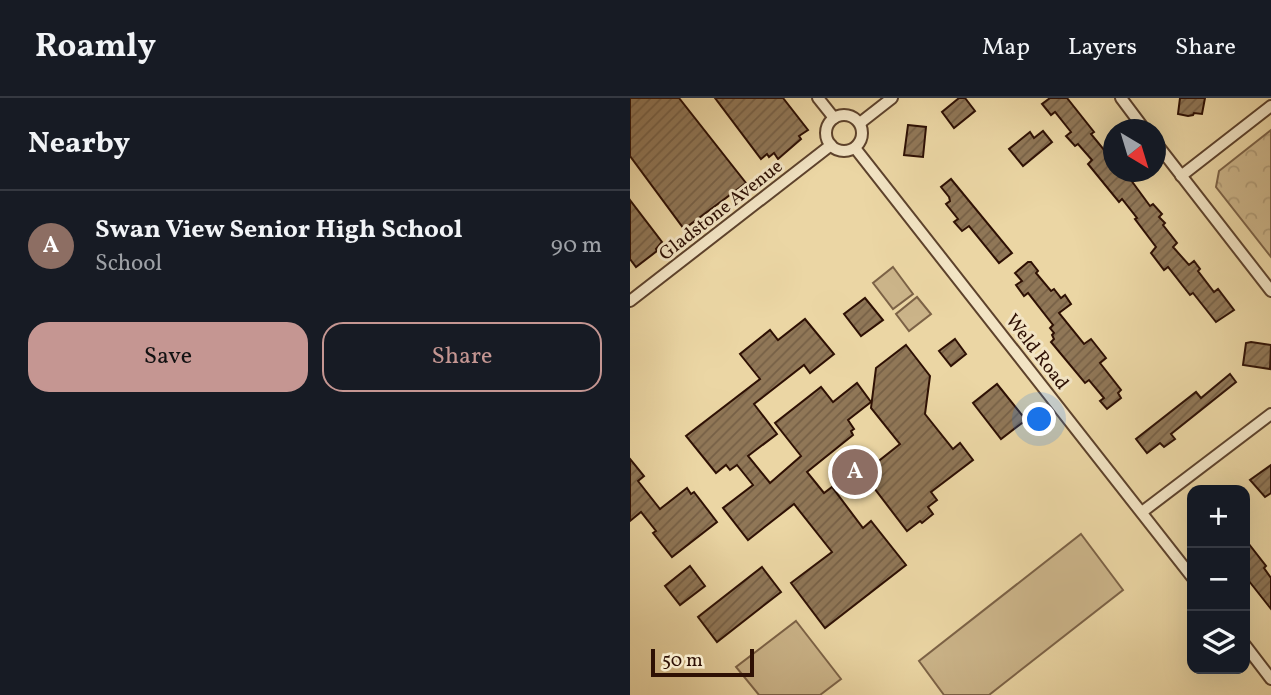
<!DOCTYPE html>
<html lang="en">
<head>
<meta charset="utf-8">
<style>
  body { margin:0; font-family:Vollkorn,serif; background:#242831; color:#f1f3f6 }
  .controls { position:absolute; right:21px; bottom:21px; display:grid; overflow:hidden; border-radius:14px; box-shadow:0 7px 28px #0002 }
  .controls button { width:63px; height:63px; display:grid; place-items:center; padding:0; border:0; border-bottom:2px solid #363941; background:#171b24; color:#f1f3f6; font:35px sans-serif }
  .compass { position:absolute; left:473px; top:21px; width:63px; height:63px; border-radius:50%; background:#171b24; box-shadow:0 7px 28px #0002; rotate:142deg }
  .scale { position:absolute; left:21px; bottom:18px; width:103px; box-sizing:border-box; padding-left:7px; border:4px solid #2e1004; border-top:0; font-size:19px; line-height:24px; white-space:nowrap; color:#2e1004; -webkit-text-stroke:5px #f2e4c4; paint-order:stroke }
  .you { position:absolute; left:410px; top:322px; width:24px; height:24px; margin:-18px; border:5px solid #fff; border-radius:50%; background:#1a73e8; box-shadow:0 0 0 10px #1a73e833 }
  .badge { display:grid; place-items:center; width:46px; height:46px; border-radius:50%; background:#c59692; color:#fff; font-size:23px; font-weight:700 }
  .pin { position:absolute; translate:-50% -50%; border:4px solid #fff; box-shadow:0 2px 7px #0006 }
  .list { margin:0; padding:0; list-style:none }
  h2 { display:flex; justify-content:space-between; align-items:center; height:91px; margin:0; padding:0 28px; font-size:30px }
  h2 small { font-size:23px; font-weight:400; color:#9ea1a6 }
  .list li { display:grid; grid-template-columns:46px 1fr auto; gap:21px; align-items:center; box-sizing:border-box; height:112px; padding:0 28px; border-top:2px solid #363941 }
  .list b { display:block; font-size:26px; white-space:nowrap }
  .list p { margin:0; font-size:23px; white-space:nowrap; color:#9ea1a6 }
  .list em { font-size:23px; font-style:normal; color:#9ea1a6 }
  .actions { display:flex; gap:14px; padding:21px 28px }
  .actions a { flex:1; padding:16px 0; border:2px solid #c59692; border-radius:21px; text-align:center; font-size:24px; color:#c59692 }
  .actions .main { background:#c59692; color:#111 }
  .icon { flex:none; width:38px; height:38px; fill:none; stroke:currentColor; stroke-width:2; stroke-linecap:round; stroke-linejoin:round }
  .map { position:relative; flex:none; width:641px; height:597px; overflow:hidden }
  header { display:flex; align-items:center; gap:42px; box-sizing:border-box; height:98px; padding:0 35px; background:#171b24; border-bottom:2px solid #363941 }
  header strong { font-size:33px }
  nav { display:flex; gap:38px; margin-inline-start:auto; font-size:24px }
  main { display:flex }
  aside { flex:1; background:#171b24 }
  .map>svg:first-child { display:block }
</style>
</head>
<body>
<header>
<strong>Roamly</strong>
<nav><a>Map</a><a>Layers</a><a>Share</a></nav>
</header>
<main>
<aside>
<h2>Nearby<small></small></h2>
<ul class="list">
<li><span class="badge" style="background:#8d6e63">A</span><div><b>Swan View Senior High School</b><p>School</p></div><em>90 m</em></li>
</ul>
<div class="actions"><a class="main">Save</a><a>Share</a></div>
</aside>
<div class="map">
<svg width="641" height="597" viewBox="0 0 641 597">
  <defs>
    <pattern id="park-crowns" width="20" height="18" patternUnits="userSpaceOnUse" patternTransform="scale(1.75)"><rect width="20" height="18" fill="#cbb489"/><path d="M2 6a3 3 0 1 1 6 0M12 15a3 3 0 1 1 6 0" fill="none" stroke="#af9a75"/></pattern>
    <pattern id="building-hatch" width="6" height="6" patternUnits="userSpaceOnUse" patternTransform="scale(1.75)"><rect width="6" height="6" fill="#907757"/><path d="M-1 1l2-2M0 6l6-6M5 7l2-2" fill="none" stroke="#766046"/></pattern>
  </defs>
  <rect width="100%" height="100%" fill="#ebd6a4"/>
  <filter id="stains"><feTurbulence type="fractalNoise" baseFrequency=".00286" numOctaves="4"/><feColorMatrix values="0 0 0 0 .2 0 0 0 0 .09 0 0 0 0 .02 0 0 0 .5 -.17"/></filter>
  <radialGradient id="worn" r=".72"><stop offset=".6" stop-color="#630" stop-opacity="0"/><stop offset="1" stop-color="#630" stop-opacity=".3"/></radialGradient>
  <g fill="#cbb489" stroke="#7c6246" stroke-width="2">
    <polygon points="263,169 283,196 263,211 243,185"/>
    <polygon points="287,199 301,216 279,233 266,216"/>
    <polygon points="451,436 493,492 359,597 314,597 289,563"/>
    <polygon points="166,523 211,581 190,597 129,597 106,569"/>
  </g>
  <polygon fill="url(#park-crowns)" stroke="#7c6246" stroke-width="2" points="641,32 641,159 586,89 589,73"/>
  <g fill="url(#building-hatch)" stroke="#2e1004" stroke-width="2">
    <polygon points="0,0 49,0 116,85 54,131 0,58"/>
    <polygon points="85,0 153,0 178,32 169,38 171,41 148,61 144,55 139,59 137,56 131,61"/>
    <polygon points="329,0 335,0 345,13 324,30 312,14"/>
    <polygon points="420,0 437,0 464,34 461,36 484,64 484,74 495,74 520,108 523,106 532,116 529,119 535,125 533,127 547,145 543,149 559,167 564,163 570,171 568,173 584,194 588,191 604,212 586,224 563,195 560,197 538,169 534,172 521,155 526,149 505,121 507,120 492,101 489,104 458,66 462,62 448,46 445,48 436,38 441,34 425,14 421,17 412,6"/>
    <polygon points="550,0 575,0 572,16 564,15 563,17 558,18 548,16"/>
    <polygon points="278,27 296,29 293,59 274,57"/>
    <polygon points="413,33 422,44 393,68 379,51 400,34 404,40"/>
    <polygon points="321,81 382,155 369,165 339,128 332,133 324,124 328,121 316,106 320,103 319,99 311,89"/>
    <polygon points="0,102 32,144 26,151 27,153 6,169 0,161"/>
    <polygon points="398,164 401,164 408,173 406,175 421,193 424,191 431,200 435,197 441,206 429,215 454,246 461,241 476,260 470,265 491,292 488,295 491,300 477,311 470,303 474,300 459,282 455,285 421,244 424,241 422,237 424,235 420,230 423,227 398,195 394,198 386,187 392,183 385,175"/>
    <polygon points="235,200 253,222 231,238 214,216"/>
    <polygon points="175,221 204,256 180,275 174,267 124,306 147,336 118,358 140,385 171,358 145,325 191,289 203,304 227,285 241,304 218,322 224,331 221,333 223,337 177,374 194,395 202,389 233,430 241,423 276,467 195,530 161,485 202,454 164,406 118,442 93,410 123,387 107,367 100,372 96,367 86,375 56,338 130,281 110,256 140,232 148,242"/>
    <polygon points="325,241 336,256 321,268 309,253"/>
    <polygon points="621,244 641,247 640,271 613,267 616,245"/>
    <polygon points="276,247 300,278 295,316 323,351 330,345 343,362 301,394 307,402 298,409 303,416 292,425 290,423 277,433 244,390 237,395 226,381 270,346 241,310 246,270"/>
    <polygon points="600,276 606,284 541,336 545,341 534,349 530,345 517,355 506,341 566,294 571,300"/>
    <polygon points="367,286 396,322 371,341 343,305"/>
    <polygon points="0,361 14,378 8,383 30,411 57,390 61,396 64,394 87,424 42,459 23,435 26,433 11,414 0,423"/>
    <polygon points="641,367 641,395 635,399 620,382"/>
    <polygon points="615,441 636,468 634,470 641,480 641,511 615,478"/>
    <polygon points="60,468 75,488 50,507 35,488"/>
    <polygon points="132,469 151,494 87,544 68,519"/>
  </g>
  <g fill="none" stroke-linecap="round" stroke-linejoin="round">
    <g stroke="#5d422c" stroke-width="14">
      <g id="minor">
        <polyline points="188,0 204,20"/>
        <polyline points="491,0 515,32"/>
        <circle cx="214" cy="35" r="18"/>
        <polyline points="230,25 262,0"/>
        <polyline points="526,45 641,193"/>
        <polyline points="225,50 562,479"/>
        <polyline points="551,78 641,8"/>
        <polyline points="0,203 201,47"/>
        <polyline points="512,414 641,316"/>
        <polyline points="615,547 641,581"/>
      </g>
    </g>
    <use href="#minor" stroke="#f2e4c4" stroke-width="10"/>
  </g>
  <g text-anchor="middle" stroke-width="6" stroke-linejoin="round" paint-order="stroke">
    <g font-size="19" fill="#2e1004" stroke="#f2e4c4">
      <text transform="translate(90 111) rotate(-38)" y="7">Gladstone Avenue</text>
      <text transform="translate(408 253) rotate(52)" y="7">Weld Road</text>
    </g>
  </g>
  <rect width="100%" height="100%" filter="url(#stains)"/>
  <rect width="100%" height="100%" fill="url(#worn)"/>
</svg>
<div class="controls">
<button>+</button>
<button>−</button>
<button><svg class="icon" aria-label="layers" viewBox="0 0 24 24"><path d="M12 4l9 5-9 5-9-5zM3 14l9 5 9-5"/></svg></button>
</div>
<svg class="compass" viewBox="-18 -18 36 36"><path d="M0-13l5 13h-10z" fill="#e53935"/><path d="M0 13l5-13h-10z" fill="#9ea1a6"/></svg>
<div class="scale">50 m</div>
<div class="you"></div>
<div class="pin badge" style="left:225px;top:374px;background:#8d6e63">A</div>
</div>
</main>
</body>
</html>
